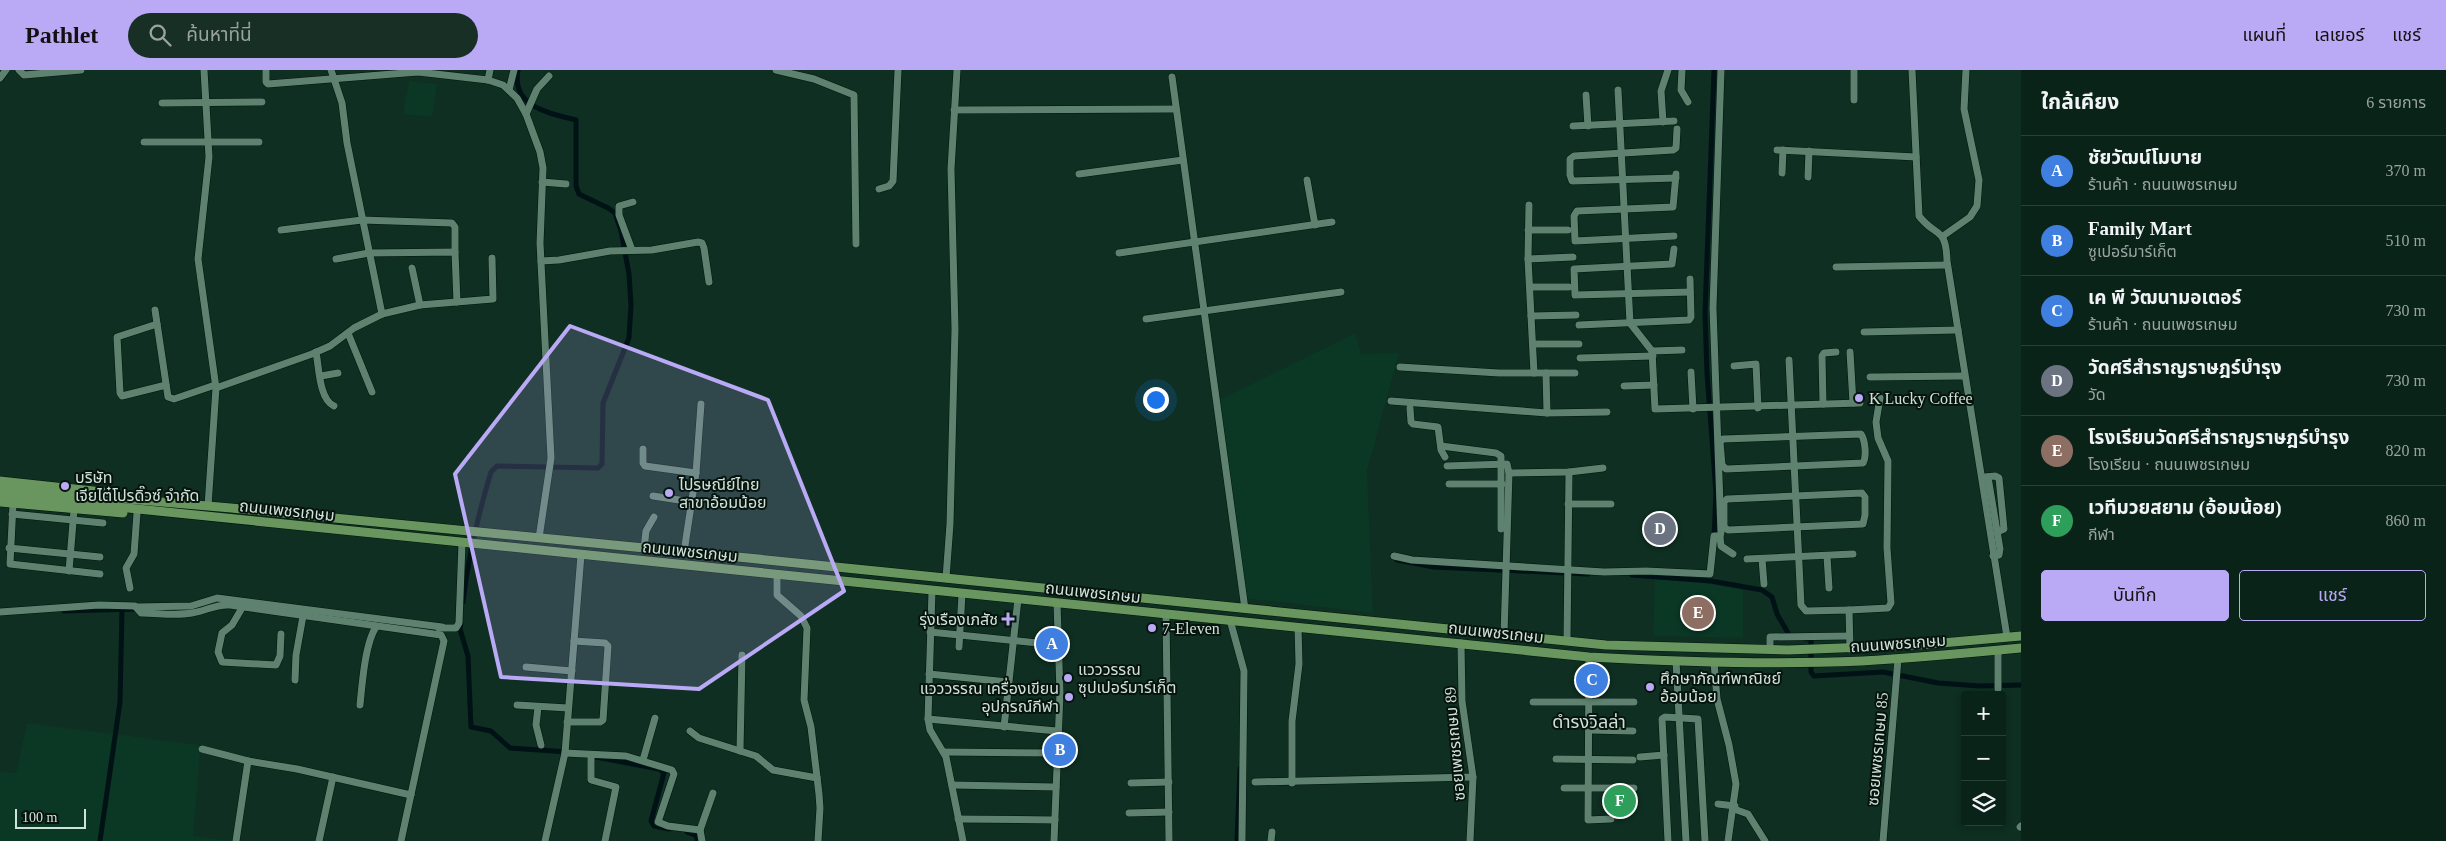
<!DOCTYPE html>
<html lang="th">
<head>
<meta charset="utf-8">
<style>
  body { margin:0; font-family:"Times New Roman","Noto Sans Thai",serif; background:#182f26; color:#f1f3f6 }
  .controls { position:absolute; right:15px; bottom:15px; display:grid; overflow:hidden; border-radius:5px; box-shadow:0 2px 8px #0003 }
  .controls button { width:45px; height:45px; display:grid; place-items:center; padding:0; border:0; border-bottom:1px solid #2a4038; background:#0a2319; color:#f1f3f6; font:25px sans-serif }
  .scale { position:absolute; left:15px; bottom:12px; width:71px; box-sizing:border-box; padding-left:5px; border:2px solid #cfe2d8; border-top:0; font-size:14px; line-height:18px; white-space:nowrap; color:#cfe2d8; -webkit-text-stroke:4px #07140e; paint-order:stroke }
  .you { position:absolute; left:1155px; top:329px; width:18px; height:18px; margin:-12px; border:4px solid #fff; border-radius:50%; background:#1a73e8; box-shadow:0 0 0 8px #1a73e833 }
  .badge { display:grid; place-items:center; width:32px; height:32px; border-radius:50%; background:#baaaf6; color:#fff; font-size:16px; font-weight:700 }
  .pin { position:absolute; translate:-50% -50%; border:2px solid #fff; box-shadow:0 1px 5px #0006 }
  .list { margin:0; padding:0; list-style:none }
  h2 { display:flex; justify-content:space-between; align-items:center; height:65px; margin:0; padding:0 20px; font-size:21px }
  h2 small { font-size:16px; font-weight:400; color:#99a4a2 }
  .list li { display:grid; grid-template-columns:32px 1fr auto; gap:15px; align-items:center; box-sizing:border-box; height:70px; padding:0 20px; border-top:1px solid #2a4038 }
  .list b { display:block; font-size:19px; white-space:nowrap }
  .list p { margin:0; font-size:16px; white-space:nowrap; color:#99a4a2 }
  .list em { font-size:16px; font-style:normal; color:#99a4a2 }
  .actions { display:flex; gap:10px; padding:15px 20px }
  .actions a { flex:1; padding:11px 0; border:1px solid #baaaf6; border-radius:5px; text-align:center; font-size:18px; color:#baaaf6 }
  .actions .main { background:#baaaf6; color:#111 }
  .icon { flex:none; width:28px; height:28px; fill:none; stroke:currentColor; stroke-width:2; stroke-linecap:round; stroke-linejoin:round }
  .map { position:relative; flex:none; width:2021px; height:771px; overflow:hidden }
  header { display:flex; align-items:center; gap:30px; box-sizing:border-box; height:70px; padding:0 25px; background:#baaaf6; color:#111 }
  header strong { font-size:24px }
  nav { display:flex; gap:28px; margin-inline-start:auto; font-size:18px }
  .search { width:350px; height:45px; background:#182f26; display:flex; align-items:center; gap:12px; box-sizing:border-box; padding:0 18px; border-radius:28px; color:#99a4a2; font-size:19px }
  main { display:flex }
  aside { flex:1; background:#0a2319 }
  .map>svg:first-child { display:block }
</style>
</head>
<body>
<header>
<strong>Pathlet</strong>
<div class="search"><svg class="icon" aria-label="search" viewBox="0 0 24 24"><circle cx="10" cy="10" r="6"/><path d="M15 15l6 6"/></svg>ค้นหาที่นี่</div>
<nav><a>แผนที่</a><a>เลเยอร์</a><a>แชร์</a></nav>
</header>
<main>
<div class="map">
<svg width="2021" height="771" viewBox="0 0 2021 771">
  <rect width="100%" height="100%" fill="#0e2f21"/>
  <g fill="#0b3725">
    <polygon points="409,11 437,14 432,47 403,44"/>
    <polygon points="1355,263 1361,284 1399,283 1367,401 1373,543 1243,528 1215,332"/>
    <polygon points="1655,508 1699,512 1743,520 1743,568 1653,566"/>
    <polygon points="27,653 201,675 193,766 231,771 0,771 0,701 16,703"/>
  </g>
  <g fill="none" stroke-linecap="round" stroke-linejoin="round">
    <g stroke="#011216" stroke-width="5">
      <polyline points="1714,0 1705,243 1707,303 1716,423 1714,468"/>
      <polyline points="1397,490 1434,497 1588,504"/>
      <polyline points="1632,505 1711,511 1762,520 1772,527 1777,544 1791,568"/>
      <path d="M463 532C468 487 478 445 491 402L497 396 598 398 602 394 603 333 629 268 631 235 629 204 621 161 615 143 608 138 579 124 576 116V50C549 43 511 37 518 0"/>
      <polyline points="64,541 135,539"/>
      <polyline points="461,553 460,559 468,586 471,657 491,661 510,678 568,682"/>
      <polyline points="1806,569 1811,569 1811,602 1814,606 1883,602 1938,613 1980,616 2021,615"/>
      <polyline points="596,687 659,699 664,703 651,751 654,756 669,759"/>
      <polyline points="687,762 697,766 697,771"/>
      <polyline points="100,771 120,632 122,540"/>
      <polyline points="1237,771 1240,699"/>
    </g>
    <g stroke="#00160c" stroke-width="8">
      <g id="minor">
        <polyline points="19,0 24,5 81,0"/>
        <polyline points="204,0 209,87 198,189 216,318 208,436"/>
        <polyline points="266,0 266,12 268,14 418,2 488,10 503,15 517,28 526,44 540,82 543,98 540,173 551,388 539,468"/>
        <polyline points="331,0 342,33 347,73 382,244"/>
        <polyline points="776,0 814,9 854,25 856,174"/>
        <polyline points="1682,0 1681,20 1688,32"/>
        <polyline points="1854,0 1854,30"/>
        <path d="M1912 0 1919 146C1936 168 1946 156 1947 191L2007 567"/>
        <polyline points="1172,7 1245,539"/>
        <polyline points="0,8 6,0"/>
        <polyline points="488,10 490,0"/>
        <polyline points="509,20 514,0"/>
        <polyline points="1618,20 1630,253 1652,281 1655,339 1860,333"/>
        <polyline points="1586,25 1588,56"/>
        <polyline points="162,33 262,32"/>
        <polyline points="954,40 1176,39"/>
        <polyline points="526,44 537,19 549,6"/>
        <polyline points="1663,52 1661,21 1668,0"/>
        <polyline points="1573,56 1674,51"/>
        <polyline points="144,72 259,72"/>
        <polyline points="1777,80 1916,87"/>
        <polyline points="1782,103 1783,80"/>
        <polyline points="1079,104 1183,90"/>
        <polyline points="1808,107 1809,81"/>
        <polyline points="1676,108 1572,111 1570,105 1570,89 1574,86 1673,80 1676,78 1677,59"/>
        <polyline points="1307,110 1315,155"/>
        <polyline points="542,112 566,114"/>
        <polyline points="879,119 889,116 893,111 898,0"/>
        <polyline points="1529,135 1528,189 1534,303"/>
        <polyline points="281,160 362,150 452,153 455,157 455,182"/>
        <polyline points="1528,160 1568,160"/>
        <polyline points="1674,166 1575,171 1574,146 1577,141 1673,137 1676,104"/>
        <polyline points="1943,166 1970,147 1977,136 1979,110 1964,39 1966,0"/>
        <polyline points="1674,179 1672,194 1574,199 1575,225 1690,222"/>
        <polyline points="632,180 619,145 619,136 633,132"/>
        <polyline points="1119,183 1332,152"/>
        <polyline points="336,189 369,183 455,182 457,232"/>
        <polyline points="1528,189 1573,187"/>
        <polyline points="541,191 559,190 610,181 652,180 698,172 702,173 704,178 709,212"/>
        <polyline points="1836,197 1947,195"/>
        <polyline points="412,198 420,235"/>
        <polyline points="1530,217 1569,217"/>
        <polyline points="155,240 168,327 174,329 215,315"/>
        <polyline points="1531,246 1576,245"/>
        <polyline points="1146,249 1341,222"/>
        <polyline points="157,254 117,267 120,323 122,326 166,315"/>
        <polyline points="1579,255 1689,250 1691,247 1690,209"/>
        <polyline points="1864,262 1958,260"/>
        <polyline points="348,263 372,322"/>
        <polyline points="1533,274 1579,274"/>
        <polyline points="1652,281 1682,280"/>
        <path d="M316 282C319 297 319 329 334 336"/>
        <polyline points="1850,282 1853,333"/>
        <polyline points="1580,288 1653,286"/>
        <polyline points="1789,290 1801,535 1806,541 1849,540 1850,579"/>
        <polyline points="1734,296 1756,294 1758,338"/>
        <polyline points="1400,297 1499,303 1575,303"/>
        <polyline points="1691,302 1693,339"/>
        <polyline points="1546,303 1547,343"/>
        <polyline points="321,306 338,303"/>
        <polyline points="1870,307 1964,306"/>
        <polyline points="1624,316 1654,315"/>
        <polyline points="216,318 312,284 330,276 354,258 382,244 420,235 493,229 492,188"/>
        <polyline points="1391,331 1547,343 1607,342"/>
        <polyline points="1823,334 1822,286 1824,283 1836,282"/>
        <polyline points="1410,338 1411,352 1413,354 1438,357 1441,380 1445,387"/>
        <path d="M1861 364C1865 370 1867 386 1863 393L1726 399 1722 395 1720 372 1723 369Z"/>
        <polyline points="1441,376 1496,383 1501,386 1501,459"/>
        <polyline points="643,379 643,393 645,396 696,403"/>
        <polyline points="1447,396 1507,394 1509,403 1569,402 1603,398"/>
        <polyline points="1985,407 1995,406 1999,408 2004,459 1997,462"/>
        <polyline points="1988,407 2000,479 1999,485 1993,486"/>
        <polyline points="1449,414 1502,414"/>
        <polygon points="1862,423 1865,427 1865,445 1863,454 1728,460 1724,457 1724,432 1727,429"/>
        <polyline points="653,426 692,432"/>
        <polyline points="13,434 10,494 100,504"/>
        <polyline points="1568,434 1611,434"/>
        <polyline points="12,444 103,453"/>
        <polyline points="1720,466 1721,476 1733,484"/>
        <polyline points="9,478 100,487"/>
        <polyline points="644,479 646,461 654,447"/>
        <polyline points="684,482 696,403 701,334"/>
        <polyline points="1394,486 1412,490 1604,502 1646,501 1710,504 1714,466 1720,466 1721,463 1713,238 1721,0"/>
        <polyline points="1827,486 1829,518"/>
        <polyline points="1747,489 1853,484"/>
        <polyline points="1762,489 1764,514"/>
        <polyline points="69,501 74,440"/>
        <polyline points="777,505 777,525 801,546 807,558 804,630 811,657 819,724 820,738 818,771"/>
        <polyline points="946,508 950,454 955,259 951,99 957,0"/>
        <polyline points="130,518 126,498 134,484 137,443"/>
        <polyline points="932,521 928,649 930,660 946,687 963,771"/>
        <polyline points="136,537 191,536 217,528 442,557"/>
        <polyline points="242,538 232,555 222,563 218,582 222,592 276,595 280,586 281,564"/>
        <polyline points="1849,540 1888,538 1891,533 1887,478 1888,391 1878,368 1876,352 1880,328"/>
        <path d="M0 542 99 535 135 536 141 543C158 543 175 546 192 543 206 541 215 534 230 535L441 565 444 571 401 771"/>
        <polyline points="1166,544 1169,771"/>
        <polyline points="1230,550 1244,601 1242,771"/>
        <polyline points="439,558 456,558 459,553 462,473"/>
        <polyline points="930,562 1057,575"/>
        <polyline points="1504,565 1509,403"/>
        <polyline points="1567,571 1569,402"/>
        <polyline points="1461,573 1462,631 1473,707 1470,771"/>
        <polyline points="959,577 962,524"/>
        <polyline points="1770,580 1770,567 1849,566"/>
        <polyline points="1998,580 1998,619"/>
        <polyline points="1589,587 1588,750 1611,749"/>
        <polyline points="1676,591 1686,771"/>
        <polyline points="1714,592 1717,629 1729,675 1736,714 1728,771"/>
        <polyline points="526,597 572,601"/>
        <polyline points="929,604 1008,612"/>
        <polyline points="295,610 296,585 303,546"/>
        <polyline points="1533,632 1634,632"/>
        <path d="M360 635C362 615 365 573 376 557"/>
        <polyline points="517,635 568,638"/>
        <polyline points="538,637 536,655 541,675"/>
        <polyline points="928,649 1057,661"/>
        <polyline points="567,652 600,652 603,650 608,576 605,573 574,571"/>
        <polyline points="1004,657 1018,529"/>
        <polyline points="1589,660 1633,661"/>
        <polyline points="690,661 699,668 756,686 773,700 817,708"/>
        <polyline points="202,679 248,691 297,699 411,725"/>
        <polyline points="740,681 742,585"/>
        <polyline points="944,682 1056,683"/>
        <polyline points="565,683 626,686 672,700 674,704 658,752 668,756 700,760 702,771"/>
        <polyline points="591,685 591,710 616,717 605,771"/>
        <polyline points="1640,687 1664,685"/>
        <polyline points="1556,689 1633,690"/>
        <polyline points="643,690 655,648"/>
        <polyline points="1255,712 1473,707"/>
        <polyline points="1131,713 1169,712"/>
        <polyline points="1292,713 1292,651 1299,594 1298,557"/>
        <polyline points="952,715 1056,717"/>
        <polyline points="1564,718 1634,718"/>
        <polyline points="1718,734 1735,736"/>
        <polyline points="1734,739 1748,744 1765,771"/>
        <polyline points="1129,743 1169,742"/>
        <polyline points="958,749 1055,750"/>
        <polyline points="2020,757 2021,756"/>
        <polyline points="700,760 713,723"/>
        <polyline points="236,771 248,691"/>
        <polyline points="319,771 333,707"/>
        <polyline points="545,771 565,683 581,485"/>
        <polyline points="1054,771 1060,623 1057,533"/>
        <polyline points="1271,771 1272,762"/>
        <polyline points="1668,771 1662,649 1665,647 1698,649 1705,771"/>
        <polyline points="1883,771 1898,589"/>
      </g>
    </g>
    <g stroke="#00160c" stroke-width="10">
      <g id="major">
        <polyline points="0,411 112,423"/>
        <polyline points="0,418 231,438 748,488 1606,575 1788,580 1919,575 2021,566"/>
        <path d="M0 425 1589 587C1680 592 1771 595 1862 591 1915 588 1968 583 2021 578"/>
        <polyline points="0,432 123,443"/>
      </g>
    </g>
    <use href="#minor" stroke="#5f8270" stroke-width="7"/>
    <use href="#major" stroke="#69955e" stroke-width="9"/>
  </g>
  <path fill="#baaaf6" fill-opacity="0.2" stroke="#baaaf6" stroke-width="4" stroke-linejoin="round" d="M570 256 768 330 844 521 699 619 501 607 455 404Z"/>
  <g fill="#baaaf6" stroke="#07140e" stroke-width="2">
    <circle cx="1859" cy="328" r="5"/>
    <circle cx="65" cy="416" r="5"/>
    <circle cx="669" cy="423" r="5"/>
    <path d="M1005.5 541.5h5v5h5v5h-5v5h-5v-5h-5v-5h5z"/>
    <circle cx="1152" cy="558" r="5"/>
    <circle cx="1068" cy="608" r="5"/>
    <circle cx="1650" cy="617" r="5"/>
    <circle cx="1069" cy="627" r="5"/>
  </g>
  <g text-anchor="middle" stroke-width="4" stroke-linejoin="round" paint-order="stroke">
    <g font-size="16" fill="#cfe2d8" stroke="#07140e" text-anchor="start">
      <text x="1869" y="334">K Lucky Coffee</text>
      <text x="75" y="413">บริษัท<tspan x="75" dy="18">เจียไต๋โปรดิ๊วซ์ จำกัด</tspan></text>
      <text x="679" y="420">ไปรษณีย์ไทย<tspan x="679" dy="18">สาขาอ้อมน้อย</tspan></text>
      <text x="998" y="555" text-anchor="end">รุ่งเรืองเภสัช</text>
      <text x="1162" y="564">7-Eleven</text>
      <text x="1078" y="605">แวววรรณ<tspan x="1078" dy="18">ซุปเปอร์มาร์เก็ต</tspan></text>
      <text x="1660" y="614">ศึกษาภัณฑ์พาณิชย์<tspan x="1660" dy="18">อ้อมน้อย</tspan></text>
      <text x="1059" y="624" text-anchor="end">แวววรรณ เครื่องเขียน<tspan x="1059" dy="18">อุปกรณ์กีฬา</tspan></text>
    </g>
    <g font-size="16" fill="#cfe2d8" stroke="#07140e">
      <text transform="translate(287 440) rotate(6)" y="6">ถนนเพชรเกษม</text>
      <text transform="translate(690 481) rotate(6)" y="6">ถนนเพชรเกษม</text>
      <text transform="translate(1093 522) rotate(6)" y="6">ถนนเพชรเกษม</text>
      <text transform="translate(1496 562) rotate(6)" y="6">ถนนเพชรเกษม</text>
      <text transform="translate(1898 573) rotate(-4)" y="6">ถนนเพชรเกษม</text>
      <text transform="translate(1454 674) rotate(-95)" y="6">ซอยเพชรเกษม 89</text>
      <text transform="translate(1877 679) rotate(-85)" y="6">ซอยเพชรเกษม 85</text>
    </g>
    <g font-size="18" fill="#cfe2d8" stroke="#07140e">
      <text x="1589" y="658">ดำรงวิลล่า</text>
    </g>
  </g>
</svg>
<div class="controls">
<button>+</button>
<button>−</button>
<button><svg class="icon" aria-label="layers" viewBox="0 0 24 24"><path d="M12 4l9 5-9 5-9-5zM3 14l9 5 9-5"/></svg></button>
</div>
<div class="scale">100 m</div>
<div class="you"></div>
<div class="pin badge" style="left:1052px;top:574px;background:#3f7fe0">A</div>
<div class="pin badge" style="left:1060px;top:680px;background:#3f7fe0">B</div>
<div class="pin badge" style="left:1592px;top:610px;background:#3f7fe0">C</div>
<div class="pin badge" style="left:1660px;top:459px;background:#6b7280">D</div>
<div class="pin badge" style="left:1698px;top:543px;background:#8d6e63">E</div>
<div class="pin badge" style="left:1620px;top:731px;background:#2e9e5b">F</div>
</div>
<aside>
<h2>ใกล้เคียง<small>6 รายการ</small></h2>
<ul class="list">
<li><span class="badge" style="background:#3f7fe0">A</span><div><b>ชัยวัฒน์โมบาย</b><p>ร้านค้า · ถนนเพชรเกษม</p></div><em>370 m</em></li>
<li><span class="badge" style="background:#3f7fe0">B</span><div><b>Family Mart</b><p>ซูเปอร์มาร์เก็ต</p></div><em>510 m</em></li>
<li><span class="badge" style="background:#3f7fe0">C</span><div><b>เค พี วัฒนามอเตอร์</b><p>ร้านค้า · ถนนเพชรเกษม</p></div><em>730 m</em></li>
<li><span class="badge" style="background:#6b7280">D</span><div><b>วัดศรีสําราญราษฎร์บํารุง</b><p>วัด</p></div><em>730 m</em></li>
<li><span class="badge" style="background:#8d6e63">E</span><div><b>โรงเรียนวัดศรีสําราญราษฎร์บํารุง</b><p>โรงเรียน · ถนนเพชรเกษม</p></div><em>820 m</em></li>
<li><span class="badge" style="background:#2e9e5b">F</span><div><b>เวทีมวยสยาม (อ้อมน้อย)</b><p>กีฬา</p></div><em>860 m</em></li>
</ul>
<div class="actions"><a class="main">บันทึก</a><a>แชร์</a></div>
</aside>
</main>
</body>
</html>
